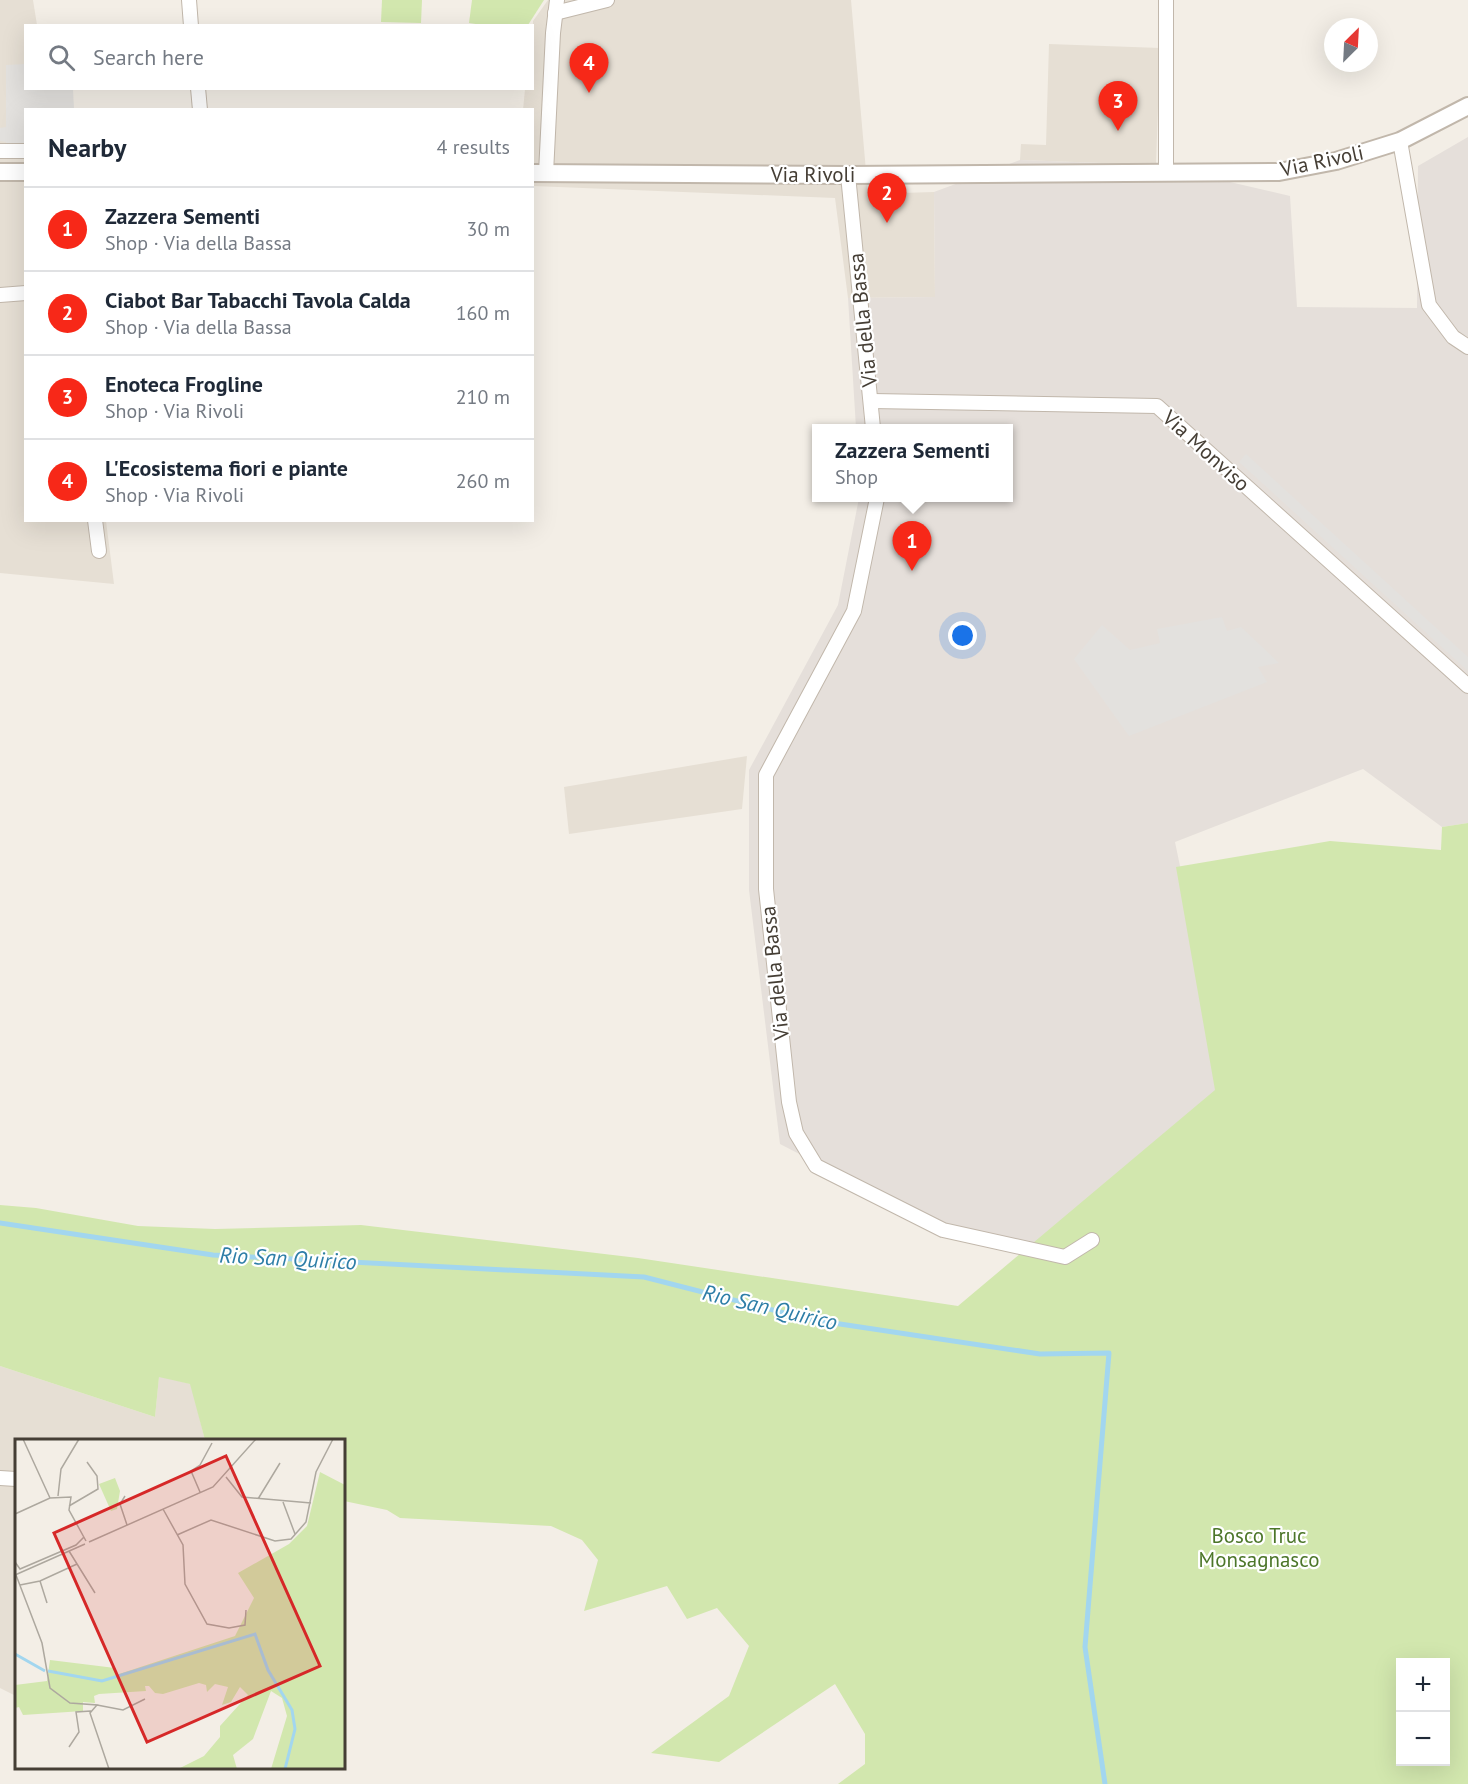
<!DOCTYPE html>
<html lang="en">
<head>
<meta charset="utf-8">
<style>
  body { margin:0; font-family:"PT Sans",sans-serif; background:#f6f6f7; color:#1f2937 }
  .controls { position:absolute; right:18px; bottom:18px; display:grid; overflow:hidden; border-radius:0px; box-shadow:0 6px 24px #0002 }
  .controls button { width:54px; height:54px; display:grid; place-items:center; padding:0; border:0; border-bottom:2px solid #e0e1e3; background:#fff; color:#1f2937; font:30px sans-serif }
  .compass { position:absolute; left:1324px; top:18px; width:54px; height:54px; border-radius:50%; background:#fff; box-shadow:0 6px 24px #0002; rotate:24deg }
  .you { position:absolute; left:963px; top:636px; width:21px; height:21px; margin:-15px; border:4px solid #fff; border-radius:50%; background:#1a73e8; box-shadow:0 0 0 9px #1a73e833 }
  .badge { display:grid; place-items:center; width:39px; height:39px; border-radius:50%; background:#f72818; color:#fff; font-size:20px; font-weight:700 }
  .pin { position:absolute; translate:-50% -50px; filter:drop-shadow(0 2px 3px #0008) }
  .pin::after { content:''; position:absolute; top:32px; width:21px; height:18px; background:inherit; clip-path:polygon(0 0,100% 0,50% 100%) }
  .popup { position:absolute; left:812px; top:424px; width:201px; height:78px; box-sizing:border-box; display:grid; place-content:center; border-radius:0px; background:#fff; filter:drop-shadow(0 2px 4px #0005); font-size:20px; white-space:nowrap; color:#747a83 }
  .popup b { font-size:22px; color:#1f2937 }
  .popup::after { content:''; position:absolute; left:50%; top:100%; margin-left:-12px; border:12px solid transparent; border-top-color:#fff }
  .list { margin:0; padding:0; list-style:none }
  h2 { display:flex; justify-content:space-between; align-items:center; height:78px; margin:0; padding:0 24px; font-size:26px }
  h2 small { font-size:20px; font-weight:400; color:#747a83 }
  .list li { display:grid; grid-template-columns:39px 1fr auto; gap:18px; align-items:center; box-sizing:border-box; height:84px; padding:0 24px; border-top:2px solid #e0e1e3 }
  .list b { display:block; font-size:22px; white-space:nowrap }
  .list p { margin:0; font-size:20px; white-space:nowrap; color:#747a83 }
  .list em { font-size:20px; font-style:normal; color:#747a83 }
  .icon { flex:none; width:33px; height:33px; fill:none; stroke:currentColor; stroke-width:2; stroke-linecap:round; stroke-linejoin:round }
  .map { position:relative; flex:none; width:1468px; height:1784px; overflow:hidden }
  .search { position:absolute; background:#fff; box-shadow:0 6px 24px #0002; left:24px; top:24px; width:510px; height:66px; display:flex; align-items:center; gap:15px; box-sizing:border-box; padding:0 21px; border-radius:0px; color:#747a83; font-size:22px }
  .panel { position:absolute; background:#fff; box-shadow:0 6px 24px #0002; left:24px; top:108px; width:510px; height:414px; border-radius:0px }
  .map>svg:first-child { display:block }
</style>
</head>
<body>
<div class="map">
<svg width="1468" height="1784" viewBox="0 0 1468 1784">
  <rect width="100%" height="100%" fill="#f3eee6"/>
  <g fill="#e6dfd4">
    <polygon points="0,0 33,0 37,25 26,26 26,520 106,521 114,584 0,573"/>
    <polygon points="548,0 851,0 868,194 934,192 935,297 848,298 835,198 533,186 532,110 523,110 525,89 532,88 533,21"/>
    <polygon points="1049,44 1160,48 1156,165 1020,160 1021,144 1046,145"/>
    <polygon points="747,756 742,809 569,834 564,787"/>
    <polygon points="0,1366 155,1417 159,1376 191,1384 205,1440 16,1440 16,1696 0,1688"/>
  </g>
  <polygon fill="#e5dfda" points="1468,137 1468,823 1442,827 1363,769 1175,842 1198,953 1233,1094 1099,1259 925,1219 780,1144 749,890 749,770 838,605 859,498 1008,498 1008,428 856,428 848,298 935,297 934,192 1020,160 1156,165 1290,196 1297,307 1417,308 1418,166"/>
  <g fill="#d2e7ae" fill-rule="evenodd">
    <polygon points="382,0 422,0 421,23 381,22"/>
    <polygon points="472,0 544,0 528,25 489,26 469,23"/>
    <path d="M1468 823V1784H838L865 1764V1734L835 1684 719 1762 651 1753 729 1696 749 1646 717 1608 687 1619 667 1586 584 1611 598 1560 582 1540 551 1526 400 1518 387 1510 344 1501V1440H205L190 1384 159 1377 155 1417 0 1366V1205L36 1208 138 1226 215 1229 361 1225 638 1258 958 1306 1215 1090 1176 867 1330 841 1441 850 1442 827ZM1400 1662H1446V1762H1400Z"/>
  </g>
  <g fill="#e3e1de">
    <polygon points="25,64 26,88 73,89 74,109 26,110 25,145 6,145 6,142 0,141 0,128 6,127 6,65"/>
    <polygon points="1246,454 1468,657 1468,671 1239,462"/>
    <polygon points="1222,617 1227,631 1241,627 1279,663 1258,667 1267,682 1129,736 1074,659 1102,625 1130,650 1160,643 1157,629"/>
  </g>
  <g fill="none" stroke-linecap="round" stroke-linejoin="round">
    <polyline stroke="#a2d6ef" stroke-width="5" points="0,1223 213,1255 644,1277 808,1319 840,1324 1040,1354 1109,1353 1085,1647 1105,1784"/>
    <g stroke="#c1b7ab" stroke-width="16">
      <g id="minor">
        <polyline points="189,0 191,26"/>
        <polyline points="555,13 607,0"/>
        <polyline points="198,88 200,110"/>
        <polyline points="1400,141 1429,305 1453,337 1468,347"/>
        <polyline points="0,151 26,151"/>
        <polyline points="1166,172 1166,0"/>
        <polyline points="546,173 553,33 557,0"/>
        <polyline points="848,175 873,428"/>
        <polyline points="0,295 26,293"/>
        <polyline points="872,401 1157,406 1468,686"/>
        <polyline points="877,498 854,611 766,775 766,889 789,1102 796,1133 816,1166 943,1230 1065,1257 1092,1240"/>
        <polyline points="95,520 99,551"/>
        <polyline points="0,1478 16,1479"/>
      </g>
    </g>
    <g stroke="#c1b7ab" stroke-width="20">
      <g id="tertiary">
        <polyline points="0,172 26,172"/>
        <polyline points="532,173 848,175 1279,172 1336,161 1400,141 1468,106"/>
      </g>
    </g>
    <use href="#minor" stroke="#fff" stroke-width="14"/>
    <use href="#tertiary" stroke="#fff" stroke-width="16"/>
  </g>
  <g text-anchor="middle" stroke-width="4.5" stroke-linejoin="round" paint-order="stroke">
    <g font-size="21" fill="#453e35" stroke="#fff">
      <text transform="translate(1322 161) rotate(-12)" y="7">Via Rivoli</text>
      <text x="813" y="182">Via Rivoli</text>
      <text transform="translate(863 320) rotate(-96)" y="7">Via della Bassa</text>
      <text transform="translate(1206 451) rotate(42)" y="7">Via Monviso</text>
      <text transform="translate(775 973) rotate(-96)" y="7">Via della Bassa</text>
    </g>
    <g font-size="21" fill="#4c7629" stroke="#fff">
      <text x="1259" y="1543">Bosco Truc<tspan x="1259" dy="24">Monsagnasco</tspan></text>
    </g>
    <g font-size="22" font-style="italic" fill="#2e7ea7" stroke="#fff">
      <text transform="translate(288 1258) rotate(3)" y="8">Rio San Quirico</text>
      <text transform="translate(770 1307) rotate(13)" y="8">Rio San Quirico</text>
    </g>
  </g>
  <g transform="translate(15 1439)">
    <rect width="330" height="330" fill="#f3eee6"/>
    <path d="M305 33 330 46V330H256L272 277 267 259 256 252 238 300 218 316 222 330H163L189 317 205 298V287L233 256 225 248 216 263 207 266 213 248 200 245 192 253 191 246 184 244 148 255 140 254 134 247H130L131 252 84 255 79 257 80 264 68 263V272L8 276 4 268 0 269V246L32 242 35 221 100 229 101 236 220 197 239 159 223 134 274 105 292 87ZM100 39 105 52 102 70 96 72 84 45Z" fill="#d2e7ae"/>
    <path fill="none" stroke="#a2d6ef" stroke-width="3" d="M0 215 30 232M33 232 87 242 240 195 253 231 277 271 280 290 270 330"/>
    <path fill="none" stroke="#ada89f" stroke-width="1.5" d="M8 0 35 59M211 38 227 58 296 64M185 53 176 32 185 26 197 4M43 57 46 30 64 0M110 57 105 65 112 86M243 60 265 24M268 63 280 95M54 67 83 50 82 37 72 23M148 70 168 106 170 145 192 185 214 189 230 186 231 171M0 75 35 59 56 58 54 71 71 102M162 96 196 81 260 102 276 100 291 83 301 33 318 0M74 103 198 48 241 0M54 112 80 154M0 123 5 130 61 106 69 98M0 136 70 105M1 136 27 204 35 249 55 264 82 266 75 274 94 330M25 142 32 164M5 146 25 142 62 125M82 266 108 271 130 260M54 308 64 293 61 273 76 272"/>
    <path fill="#d62828" fill-opacity="0.15" stroke="#d62828" stroke-width="3" d="M211 17 305 227 132 303 39 94Z"/>
    <rect width="330" height="330" fill="none" stroke="#453e35" stroke-width="3"/>
  </g>
</svg>
<div class="controls">
<button>+</button>
<button>−</button>
</div>
<svg class="compass" viewBox="-18 -18 36 36"><path d="M0-13l5 13h-10z" fill="#e53935"/><path d="M0 13l5-13h-10z" fill="#747a83"/></svg>
<div class="you"></div>
<div class="pin badge" style="left:912px;top:571px">1</div>
<div class="popup"><b>Zazzera Sementi</b>Shop</div>
<div class="pin badge" style="left:887px;top:223px">2</div>
<div class="pin badge" style="left:1118px;top:131px">3</div>
<div class="pin badge" style="left:589px;top:93px">4</div>
<div class="search"><svg class="icon" aria-label="search" viewBox="0 0 24 24"><circle cx="10" cy="10" r="6"/><path d="M15 15l6 6"/></svg>Search here</div>
<section class="panel">
<h2>Nearby<small>4 results</small></h2>
<ul class="list">
<li><span class="badge">1</span><div><b>Zazzera Sementi</b><p>Shop · Via della Bassa</p></div><em>30 m</em></li>
<li><span class="badge">2</span><div><b>Ciabot Bar Tabacchi Tavola Calda</b><p>Shop · Via della Bassa</p></div><em>160 m</em></li>
<li><span class="badge">3</span><div><b>Enoteca Frogline</b><p>Shop · Via Rivoli</p></div><em>210 m</em></li>
<li><span class="badge">4</span><div><b>L'Ecosistema fiori e piante</b><p>Shop · Via Rivoli</p></div><em>260 m</em></li>
</ul>
</section>
</div>
</body>
</html>
